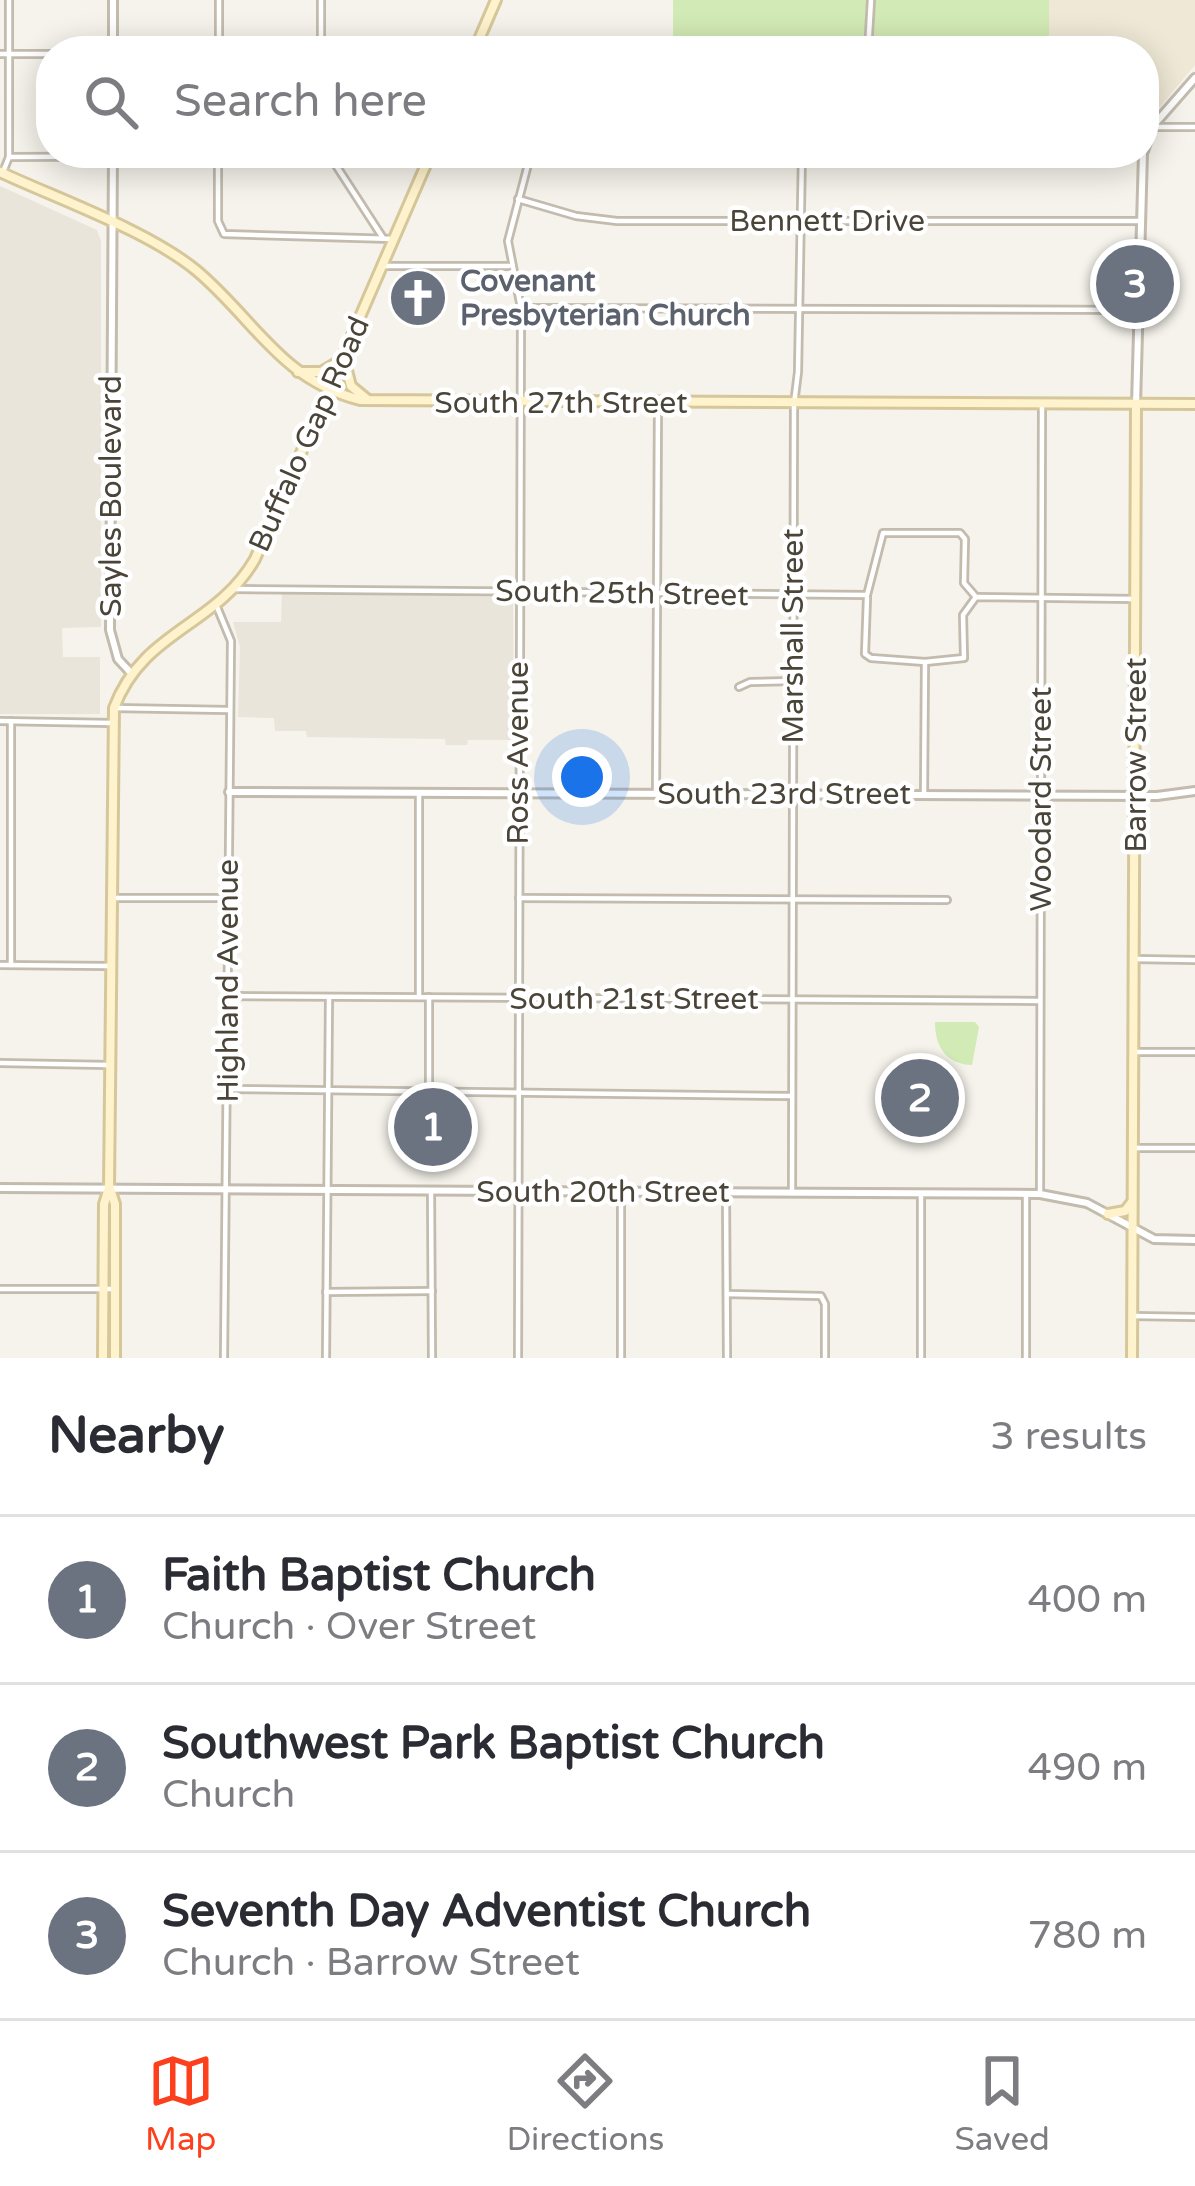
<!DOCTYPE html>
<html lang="en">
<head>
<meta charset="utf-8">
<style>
  body { margin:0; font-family:"Varela Round",sans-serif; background:#f7f7f7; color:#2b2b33 }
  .you { position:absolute; left:582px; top:777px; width:42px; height:42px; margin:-30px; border:9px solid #fff; border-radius:50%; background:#1a73e8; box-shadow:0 0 0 18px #1a73e833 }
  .badge { display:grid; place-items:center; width:78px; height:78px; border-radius:50%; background:#fc3f1d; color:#fff; font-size:39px; font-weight:700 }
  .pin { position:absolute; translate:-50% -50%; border:6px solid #fff; box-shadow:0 3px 12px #0006 }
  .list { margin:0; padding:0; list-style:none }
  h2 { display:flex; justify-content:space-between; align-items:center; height:156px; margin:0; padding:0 48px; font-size:51px }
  h2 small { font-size:39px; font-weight:400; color:#7c7c81 }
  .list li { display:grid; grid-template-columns:78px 1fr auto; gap:36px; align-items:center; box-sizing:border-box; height:168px; padding:0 48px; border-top:3px solid #e1e1e2 }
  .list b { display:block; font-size:45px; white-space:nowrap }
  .list p { margin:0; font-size:39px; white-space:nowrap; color:#7c7c81 }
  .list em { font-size:39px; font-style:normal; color:#7c7c81 }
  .icon { flex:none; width:66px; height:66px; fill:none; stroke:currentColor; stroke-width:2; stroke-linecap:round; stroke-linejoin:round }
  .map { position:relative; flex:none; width:1195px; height:1358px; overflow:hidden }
  .search { position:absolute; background:#fff; box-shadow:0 6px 30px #0003; left:36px; right:36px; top:36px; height:132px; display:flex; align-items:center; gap:30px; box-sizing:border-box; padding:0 42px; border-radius:48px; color:#7c7c81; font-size:45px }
  .sheet { height:660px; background:#fff }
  nav { display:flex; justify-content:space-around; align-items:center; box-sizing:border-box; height:168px; border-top:3px solid #e1e1e2; background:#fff; font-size:33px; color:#7c7c81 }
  nav a { display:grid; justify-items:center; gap:6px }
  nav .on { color:#fc3f1d }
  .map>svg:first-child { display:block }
</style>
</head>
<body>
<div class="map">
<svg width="1195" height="1358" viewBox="0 0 1195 1358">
  <rect width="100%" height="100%" fill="#f6f3ec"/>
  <g fill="#eae5da">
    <polygon points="0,186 97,230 101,241 101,627 62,628 63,657 100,657 100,714 0,714"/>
    <polygon points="282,593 513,597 514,740 468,740 467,745 446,745 445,739 307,737 306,731 275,731 274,718 238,717 240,647 233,622 281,622"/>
  </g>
  <polygon fill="#efe8d6" points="1049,0 1195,0 1195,65 1148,121 1144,121 1144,51 1049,51"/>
  <g fill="#d2eab5">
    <rect x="673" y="0" width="376" height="51"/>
    <path d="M935 1022H975L979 1027 972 1065C946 1064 935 1047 935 1022Z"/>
  </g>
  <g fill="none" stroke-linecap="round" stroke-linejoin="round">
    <g stroke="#c2bbae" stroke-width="10">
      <g id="minor">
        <polyline points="219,51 219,0"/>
        <polyline points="321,51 321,0"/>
        <polyline points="868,51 871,0"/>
        <polyline points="0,54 51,54"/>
        <polyline points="1144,127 1195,127"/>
        <polyline points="218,153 218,221 224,234 393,239"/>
        <polyline points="328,153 383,238"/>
        <polyline points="9,157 218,156"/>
        <polyline points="3,172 9,157 9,0"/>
        <polyline points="518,199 576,216 617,221 1139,221"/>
        <polyline points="383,266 509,266"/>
        <polyline points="521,308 1139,310"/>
        <polyline points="235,589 867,595 883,533 960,533 965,539 964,583 976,597"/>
        <polyline points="867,598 865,654 871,658 925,662 924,795"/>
        <polyline points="217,607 231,641 224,1358"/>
        <polyline points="925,662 964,658 963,615 976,597 1136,599"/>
        <polyline points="739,687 750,682 794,681"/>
        <polyline points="114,708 228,710"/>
        <polyline points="0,721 111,723"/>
        <polyline points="656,794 658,403"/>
        <polyline points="112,898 226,898"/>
        <polyline points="519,898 947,900"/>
        <polyline points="1134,959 1195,960"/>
        <polyline points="0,965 108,966"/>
        <polyline points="11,965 11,721"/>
        <polyline points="227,996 1040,1001"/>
        <polyline points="419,997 419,793"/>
        <polyline points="429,997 429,1093"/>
        <polyline points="1134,1052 1195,1052"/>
        <polyline points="0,1063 108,1065"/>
        <polyline points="227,1089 791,1096"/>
        <polyline points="1133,1148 1195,1148"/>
        <polyline points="431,1191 432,1358"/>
        <polyline points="726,1193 727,1358"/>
        <polyline points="792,1193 794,404 798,372 802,153"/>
        <polyline points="1040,1194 1042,404"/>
        <polyline points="1026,1196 1026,1358"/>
        <polyline points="0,1289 114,1289"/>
        <polyline points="326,1292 432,1291"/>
        <polyline points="727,1294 821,1296 825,1304 825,1358"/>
        <polyline points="1133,1316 1195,1317"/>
        <polyline points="326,1358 329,998"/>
        <polyline points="518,1358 521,308 508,241 531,153"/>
        <polyline points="621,1358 621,1193"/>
        <polyline points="921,1358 921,1196"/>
      </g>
    </g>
    <g stroke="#c2bbae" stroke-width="12">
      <g id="tertiary">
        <polyline points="113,0 113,51"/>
        <polyline points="1144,151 1152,127 1195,78"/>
        <polyline points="113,153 110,630 118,659 131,673"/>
        <polyline points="1136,405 1143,153"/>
        <polyline points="229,792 1157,796 1195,791"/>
        <polyline points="0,1188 1040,1194 1087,1203 1154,1239 1195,1240"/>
      </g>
    </g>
    <g stroke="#d6c79b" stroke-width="14">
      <g id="secondary">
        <polyline points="474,51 496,0"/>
        <path d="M0 172C58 199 149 231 197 271 255 320 280 379 360 400L1195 404"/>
        <polyline points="344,359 351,386 368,400"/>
        <polyline points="298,372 321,372 340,361"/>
        <polyline points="110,1189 115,1204 115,1358"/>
        <polyline points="1108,1214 1125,1211 1132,1202"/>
        <path d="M103 1358 104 1204 109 1188 114 708C143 630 216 627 255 559L431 153"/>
        <polyline points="1132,1358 1136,405"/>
      </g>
    </g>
    <use href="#minor" stroke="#fff" stroke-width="4.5"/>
    <use href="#tertiary" stroke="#fff" stroke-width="6"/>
    <use href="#secondary" stroke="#fff3cd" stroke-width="8"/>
  </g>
  <defs>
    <g id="church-disc" transform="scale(3)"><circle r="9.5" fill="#6b7280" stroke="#fff"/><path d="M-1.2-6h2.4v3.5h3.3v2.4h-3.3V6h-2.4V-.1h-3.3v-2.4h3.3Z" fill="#fff"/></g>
  </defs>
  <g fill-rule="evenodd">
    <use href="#church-disc" x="418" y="298"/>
  </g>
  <g text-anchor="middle" stroke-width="9" stroke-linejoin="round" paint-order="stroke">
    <g font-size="30" fill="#4b4439" stroke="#fff">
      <text x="827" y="231">Bennett Drive</text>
      <text x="561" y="413">South 27th Street</text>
      <text transform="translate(309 434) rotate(-66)" y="10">Buffalo Gap Road</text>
      <text transform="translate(111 496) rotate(-90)" y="10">Sayles Boulevard</text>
      <text transform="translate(622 593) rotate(1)" y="10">South 25th Street</text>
      <text transform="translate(793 636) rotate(-90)" y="10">Marshall Street</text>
      <text transform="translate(518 753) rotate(-90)" y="10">Ross Avenue</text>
      <text transform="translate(1136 755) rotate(-90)" y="10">Barrow Street</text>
      <text x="784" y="804">South 23rd Street</text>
      <text transform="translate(1041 799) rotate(-90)" y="10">Woodard Street</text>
      <text transform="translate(228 981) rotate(-90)" y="10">Highland Avenue</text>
      <text x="634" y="1009">South 21st Street</text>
      <text x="603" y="1202">South 20th Street</text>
    </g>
    <g font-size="30" font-weight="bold" fill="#5b616d" stroke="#fff" text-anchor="start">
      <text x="460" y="291">Covenant<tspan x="460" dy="34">Presbyterian Church</tspan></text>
    </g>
  </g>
</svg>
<div class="you"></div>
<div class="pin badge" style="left:433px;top:1127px;background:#6b7280">1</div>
<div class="pin badge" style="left:920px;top:1098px;background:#6b7280">2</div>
<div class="pin badge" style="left:1135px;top:284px;background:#6b7280">3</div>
<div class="search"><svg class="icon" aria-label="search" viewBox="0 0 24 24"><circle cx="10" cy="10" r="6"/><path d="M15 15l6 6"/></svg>Search here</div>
</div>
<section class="sheet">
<h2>Nearby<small>3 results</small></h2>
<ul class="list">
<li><span class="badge" style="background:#6b7280">1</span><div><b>Faith Baptist Church</b><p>Church · Over Street</p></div><em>400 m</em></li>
<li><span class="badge" style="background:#6b7280">2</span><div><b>Southwest Park Baptist Church</b><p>Church</p></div><em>490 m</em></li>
<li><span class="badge" style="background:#6b7280">3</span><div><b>Seventh Day Adventist Church</b><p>Church · Barrow Street</p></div><em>780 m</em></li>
</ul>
</section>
<nav>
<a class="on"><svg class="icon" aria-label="map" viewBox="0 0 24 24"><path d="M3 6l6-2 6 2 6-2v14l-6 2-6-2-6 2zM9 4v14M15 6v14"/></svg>Map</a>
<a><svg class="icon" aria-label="directions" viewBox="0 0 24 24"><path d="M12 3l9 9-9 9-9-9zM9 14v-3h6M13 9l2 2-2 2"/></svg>Directions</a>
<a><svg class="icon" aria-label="saved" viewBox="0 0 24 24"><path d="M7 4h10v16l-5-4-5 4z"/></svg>Saved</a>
</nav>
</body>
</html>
